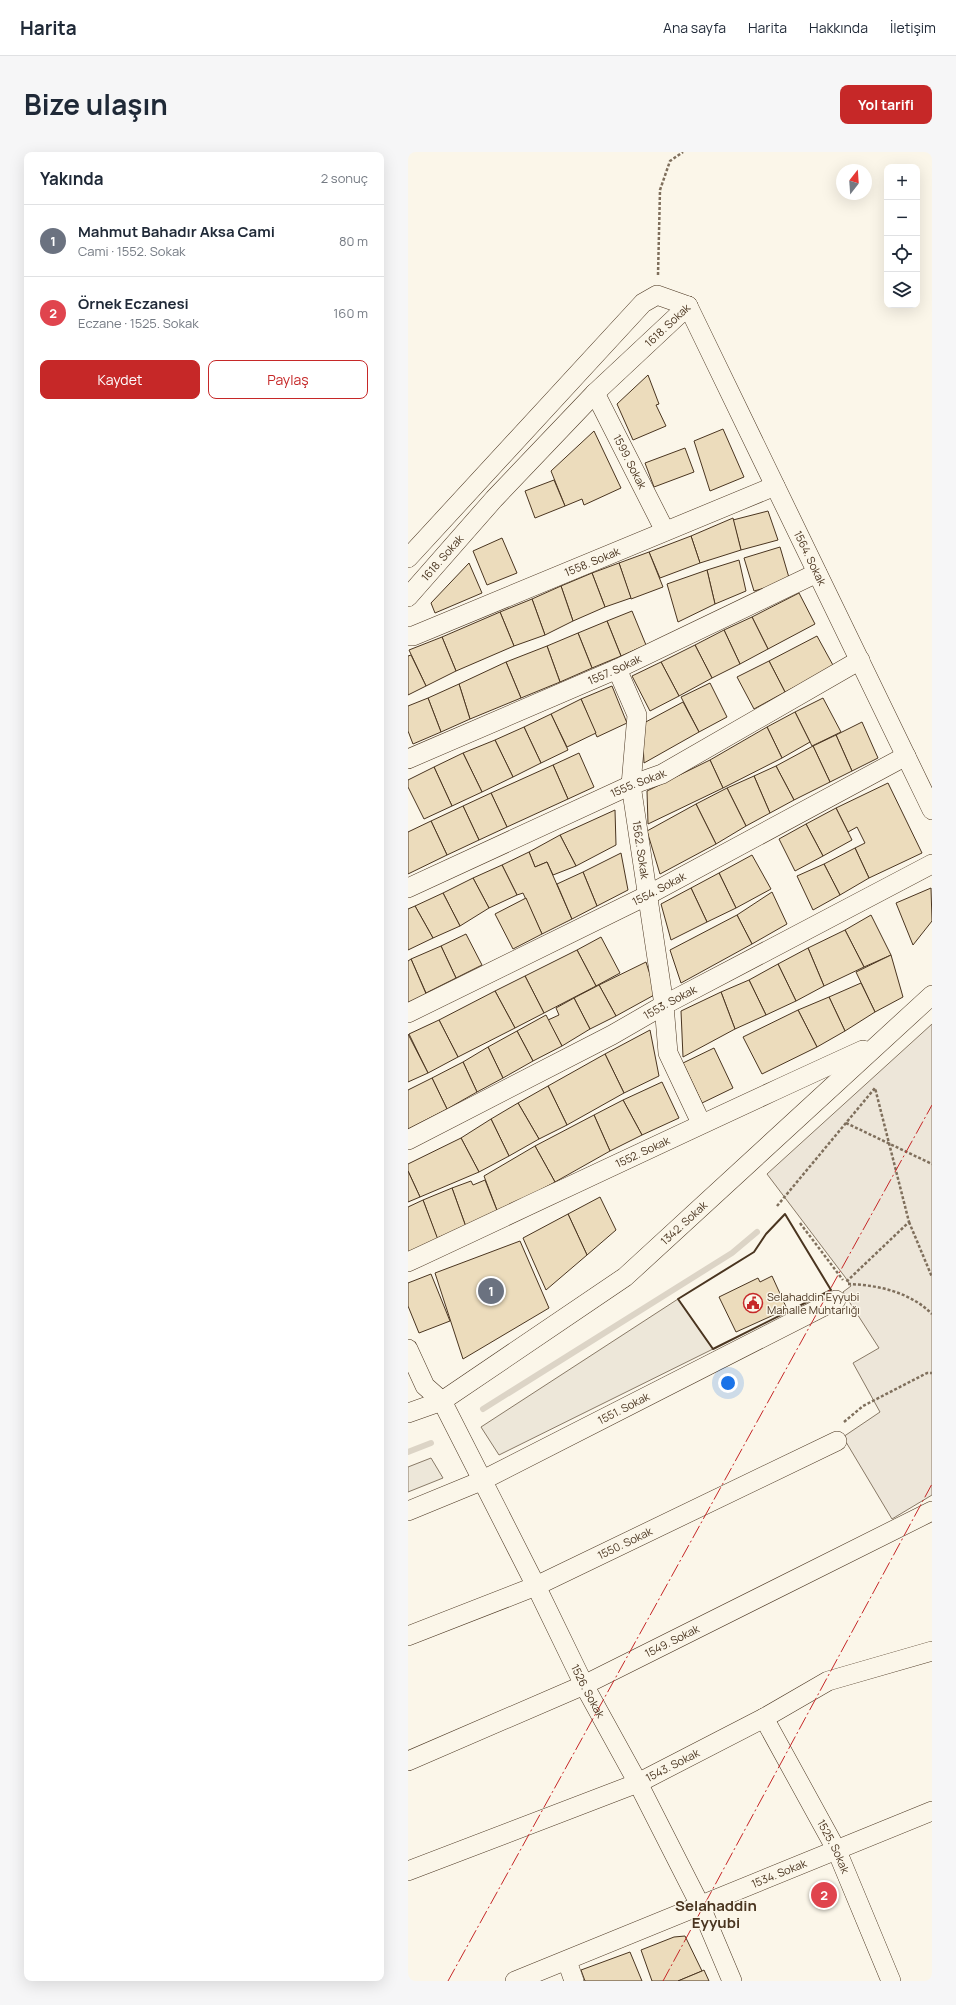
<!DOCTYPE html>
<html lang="tr">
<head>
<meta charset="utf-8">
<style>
  body { margin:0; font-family:Manrope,sans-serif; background:#f6f6f7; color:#1f2937 }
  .controls { position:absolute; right:12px; top:12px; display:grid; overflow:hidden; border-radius:8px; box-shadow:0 4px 16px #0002 }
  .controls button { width:36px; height:36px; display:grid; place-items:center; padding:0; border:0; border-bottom:1px solid #e0e1e3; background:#fff; color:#1f2937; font:20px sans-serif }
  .compass { position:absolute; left:428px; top:12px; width:36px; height:36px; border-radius:50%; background:#fff; box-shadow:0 4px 16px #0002; rotate:17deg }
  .you { position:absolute; left:320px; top:1231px; width:14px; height:14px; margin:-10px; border:3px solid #fff; border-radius:50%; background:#1a73e8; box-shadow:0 0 0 6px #1a73e833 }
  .badge { display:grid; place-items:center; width:26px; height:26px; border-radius:50%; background:#c62828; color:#fff; font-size:13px; font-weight:700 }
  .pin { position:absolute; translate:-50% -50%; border:2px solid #fff; box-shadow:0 1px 4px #0006 }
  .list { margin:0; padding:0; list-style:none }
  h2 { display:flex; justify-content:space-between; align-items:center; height:52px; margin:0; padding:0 16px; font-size:17px }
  h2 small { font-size:13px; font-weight:400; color:#747a83 }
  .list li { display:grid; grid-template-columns:26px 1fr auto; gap:12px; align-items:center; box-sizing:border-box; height:72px; padding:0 16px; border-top:1px solid #e0e1e3 }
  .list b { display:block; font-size:15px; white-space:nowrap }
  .list p { margin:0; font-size:13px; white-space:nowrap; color:#747a83 }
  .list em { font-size:13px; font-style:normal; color:#747a83 }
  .actions { display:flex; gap:8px; padding:12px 16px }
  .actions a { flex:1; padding:9px 0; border:1px solid #c62828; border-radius:8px; text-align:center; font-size:14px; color:#c62828 }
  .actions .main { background:#c62828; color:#fff }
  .icon { flex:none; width:22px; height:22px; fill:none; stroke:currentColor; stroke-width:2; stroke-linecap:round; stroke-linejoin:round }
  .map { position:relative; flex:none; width:524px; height:1829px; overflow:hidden; border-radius:8px }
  header { display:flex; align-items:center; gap:24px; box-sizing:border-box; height:56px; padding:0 20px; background:#fff; border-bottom:1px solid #e0e1e3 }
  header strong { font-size:19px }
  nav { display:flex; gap:22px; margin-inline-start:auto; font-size:14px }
  .intro { display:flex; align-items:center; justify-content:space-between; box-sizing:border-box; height:96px; padding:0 24px }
  h1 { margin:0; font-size:28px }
  .button { padding:10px 18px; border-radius:8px; background:#c62828; color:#fff; font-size:14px; font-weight:700 }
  main { display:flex; gap:24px; padding:0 24px }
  aside { flex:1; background:#fff; border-radius:8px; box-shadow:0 4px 16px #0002 }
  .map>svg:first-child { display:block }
</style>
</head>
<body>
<header>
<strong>Harita</strong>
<nav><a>Ana sayfa</a><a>Harita</a><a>Hakkında</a><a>İletişim</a></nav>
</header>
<div class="intro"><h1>Bize ulaşın</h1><a class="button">Yol tarifi</a></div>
<main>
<aside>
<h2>Yakında<small>2 sonuç</small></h2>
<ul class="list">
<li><span class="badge" style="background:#6b7280">1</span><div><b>Mahmut Bahadır Aksa Cami</b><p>Cami · 1552. Sokak</p></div><em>80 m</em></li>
<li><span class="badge" style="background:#e0444e">2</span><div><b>Örnek Eczanesi</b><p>Eczane · 1525. Sokak</p></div><em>160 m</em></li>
</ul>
<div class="actions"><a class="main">Kaydet</a><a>Paylaş</a></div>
</aside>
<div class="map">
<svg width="524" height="1829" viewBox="0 0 524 1829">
  <rect width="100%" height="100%" fill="#fbf6e9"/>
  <polygon fill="#ede6d9" stroke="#887966" points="524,872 524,1343 484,1367 435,1285 472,1260 445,1211 471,1196 435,1140 443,1134 437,1125 359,1022"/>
  <g fill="#ede7d9" stroke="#887966">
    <polygon points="270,1147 305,1197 91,1303 73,1275"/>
    <polygon points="23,1306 35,1326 0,1340 0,1315"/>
  </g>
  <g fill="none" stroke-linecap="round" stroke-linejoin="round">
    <g stroke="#dcd4c6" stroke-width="6">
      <polyline points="75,1257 324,1101 349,1080"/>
      <polyline points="0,1300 23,1291"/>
    </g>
  </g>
  <g fill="#ecdcbc" stroke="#4a3520">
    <polygon points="240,223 251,252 248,253 258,274 225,288 209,252"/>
    <polygon points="315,277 336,325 302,339 286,289"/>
    <polygon points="186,279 213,336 176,353 174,347 157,354 143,319"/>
    <polygon points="277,296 286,320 246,335 237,311"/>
    <polygon points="146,328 157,354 127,366 117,339"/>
    <polygon points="360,359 370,388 333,398 325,368"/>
    <polygon points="325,366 333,398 292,411 283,384"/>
    <polygon points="283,384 292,411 252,426 241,400"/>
    <polygon points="94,386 109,421 79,433 65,399"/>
    <polygon points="372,395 382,429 346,439 336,406"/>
    <polygon points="241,400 255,435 223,447 211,411"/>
    <polygon points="331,408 338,439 307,452 299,418"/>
    <polygon points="61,411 74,441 27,461 23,451"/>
    <polygon points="211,411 223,446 197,455 184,421"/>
    <polygon points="299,418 307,452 270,470 259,432"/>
    <polygon points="184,421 197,455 165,469 153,434"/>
    <polygon points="153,434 165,469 137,483 124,447"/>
    <polygon points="391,441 407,472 360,497 344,465"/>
    <polygon points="124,447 137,483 106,494 92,460"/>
    <polygon points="224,459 238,493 213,504 199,469"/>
    <polygon points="92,460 106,494 48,519 34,485"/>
    <polygon points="344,465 360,497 332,512 316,478"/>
    <polygon points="199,469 213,504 184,516 170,481"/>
    <polygon points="316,478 332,512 304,526 287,493"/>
    <polygon points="170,481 184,516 152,530 139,494"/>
    <polygon points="409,484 426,515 377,540 361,509"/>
    <polygon points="34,485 48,519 18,534 1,498"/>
    <polygon points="287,493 304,526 271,544 253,510"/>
    <polygon points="139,494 152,530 113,546 98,510"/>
    <polygon points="3,503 18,534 0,543 0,504"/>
    <polygon points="361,509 377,540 346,557 329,525"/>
    <polygon points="98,510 113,546 62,567 51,532"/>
    <polygon points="253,510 271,544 242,559 224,524"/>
    <polygon points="302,531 319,565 291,580 273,545"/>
    <polygon points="51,532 62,567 33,580 20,546"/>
    <polygon points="204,534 219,571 189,585 173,547"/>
    <polygon points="20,546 33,580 5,592 0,579 0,554"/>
    <polygon points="415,546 433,580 404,594 387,560"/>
    <polygon points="173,547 188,581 159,595 143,562"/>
    <polygon points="275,550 291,580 236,611 234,572"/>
    <polygon points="387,560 402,590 374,606 359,575"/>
    <polygon points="143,562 160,598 133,611 116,575"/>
    <polygon points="454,570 470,606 444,619 428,583"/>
    <polygon points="116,575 133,611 105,625 87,588"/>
    <polygon points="359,575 374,606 315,636 302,608"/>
    <polygon points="428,583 444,619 422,630 405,594"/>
    <polygon points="87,588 105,625 74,640 55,601"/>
    <polygon points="405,594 422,630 386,648 368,614"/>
    <polygon points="55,601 74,640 44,654 26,615"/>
    <polygon points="171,601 186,635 160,647 145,613"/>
    <polygon points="302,608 315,636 240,672 239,639"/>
    <polygon points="145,613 160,647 99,675 83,641"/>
    <polygon points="368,614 386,648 362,661 346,624"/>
    <polygon points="26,615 44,654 16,667 0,635 0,628"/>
    <polygon points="346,624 362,661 338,674 319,636"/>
    <polygon points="480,631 514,701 461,726 447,696 457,691 449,675 440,680 428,656"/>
    <polygon points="319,636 338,674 308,692 288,652"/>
    <polygon points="83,641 99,675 71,688 55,654"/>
    <polygon points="288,652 308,692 252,722 239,679"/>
    <polygon points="55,654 71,688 39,703 23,669"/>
    <polygon points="428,656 444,688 415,704 398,672"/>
    <polygon points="207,658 208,693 168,714 152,683"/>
    <polygon points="23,669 39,703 0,722 0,680"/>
    <polygon points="398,672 415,704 387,719 371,687"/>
    <polygon points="152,683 168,714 145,723 139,710 127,715 121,700"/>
    <polygon points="447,696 461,726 432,743 416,712"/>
    <polygon points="121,700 127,715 139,710 164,767 134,782 115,741 109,743 94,713"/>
    <polygon points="213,701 220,738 189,754 175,720"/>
    <polygon points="344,703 363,737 328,756 311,721"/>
    <polygon points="416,712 432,743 405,758 389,724"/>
    <polygon points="94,713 109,743 81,756 65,726"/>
    <polygon points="175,720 189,754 164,767 149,732"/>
    <polygon points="311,721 328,756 299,770 283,736"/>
    <polygon points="65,726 81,756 52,774 35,741"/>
    <polygon points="283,736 299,770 263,788 253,752"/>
    <polygon points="523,736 524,769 505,793 488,751"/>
    <polygon points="364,740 379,772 344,792 329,763"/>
    <polygon points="35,741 52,774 25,786 7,754"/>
    <polygon points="118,746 134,782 105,797 87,762"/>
    <polygon points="7,754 25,786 0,798 0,757"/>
    <polygon points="329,763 344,792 273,831 262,798"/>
    <polygon points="463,763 483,803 456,815 437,778"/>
    <polygon points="437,778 456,815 416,834 400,796"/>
    <polygon points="58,782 74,813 48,826 33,794"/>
    <polygon points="193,785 212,821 188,834 169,798"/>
    <polygon points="33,794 48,826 18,841 3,807"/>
    <polygon points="400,796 416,834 388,849 370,812"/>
    <polygon points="169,798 188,834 136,861 117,824"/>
    <polygon points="483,803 495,845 467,860 448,820"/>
    <polygon points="3,807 19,844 0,854 0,809"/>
    <polygon points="238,810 248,842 208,864 191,833"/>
    <polygon points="370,812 388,849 358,863 341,828"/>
    <polygon points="117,824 136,861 107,876 87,839"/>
    <polygon points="341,828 358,863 327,877 313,840"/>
    <polygon points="453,831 467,860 437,879 421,845"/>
    <polygon points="191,833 208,864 182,877 166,846"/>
    <polygon points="87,839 107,876 50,905 31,868"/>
    <polygon points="313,840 327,877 275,905 273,859"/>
    <polygon points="421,845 437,879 409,895 390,858"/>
    <polygon points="166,846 182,877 154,894 140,868 151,863 148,856"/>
    <polygon points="390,858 409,895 354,922 335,885"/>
    <polygon points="138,863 154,894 125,909 109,879"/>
    <polygon points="31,868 50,905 20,921 1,882"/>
    <polygon points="242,878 251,924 216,941 197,902"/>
    <polygon points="109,879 125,909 95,926 80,895"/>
    <polygon points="0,882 20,921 0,930"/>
    <polygon points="80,895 95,926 69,940 55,910"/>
    <polygon points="306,896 325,936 294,951 275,911"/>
    <polygon points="197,902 216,941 159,973 140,934"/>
    <polygon points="55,910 69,940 39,957 24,926"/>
    <polygon points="24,926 39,957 0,977 0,938"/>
    <polygon points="254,930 271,966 234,983 215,948"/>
    <polygon points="140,934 159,973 131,987 110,951"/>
    <polygon points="215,948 234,983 202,999 186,963"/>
    <polygon points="110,951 131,987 101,1004 83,967"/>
    <polygon points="186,963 202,999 147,1030 127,994"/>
    <polygon points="83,967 101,1004 71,1020 53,986"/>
    <polygon points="53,986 71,1020 12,1045 0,1019 0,1012"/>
    <polygon points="127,994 147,1030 90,1061 76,1024"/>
    <polygon points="0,1019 12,1045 0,1050"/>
    <polygon points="77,1028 90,1061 58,1075 44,1036 63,1029 65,1033"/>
    <polygon points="44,1036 58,1075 29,1086 15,1048"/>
    <polygon points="192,1045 208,1078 179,1103 160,1062"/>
    <polygon points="15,1048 32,1093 0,1102 0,1055"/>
    <polygon points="160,1062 179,1103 138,1138 115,1086"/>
    <polygon points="112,1089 141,1156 55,1207 27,1121"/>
    <polygon points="23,1122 42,1169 11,1181 0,1154 0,1131"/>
    <polygon points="364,1124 379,1157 328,1180 311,1145 350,1126 352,1130"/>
    <polygon points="277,1784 294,1819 270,1829 244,1829 233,1798 266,1785"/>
    <polygon points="222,1800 234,1829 177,1829 173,1818"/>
    <polygon points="296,1818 301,1829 270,1829 294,1819"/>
  </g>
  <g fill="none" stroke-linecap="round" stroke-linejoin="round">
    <g stroke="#4a3520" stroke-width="20">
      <g id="minor">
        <path id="s1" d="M280 154 524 658"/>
        <path id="s2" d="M187 241 257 379"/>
        <polyline points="0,406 235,151 249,143 280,154"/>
        <path id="s3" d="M0 445 86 347 187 241 280 154"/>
        <path id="s4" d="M0 484H5L367 334"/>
        <path id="s5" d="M209 517 229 563 223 633 256 853 260 901 293 971"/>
        <path id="s6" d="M0 607 209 517 409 421"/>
        <path id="s7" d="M0 736 223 633 254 622 452 508"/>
        <path id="s8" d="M0 861 240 743 498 604"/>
        <path id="s9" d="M0 988 204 883 256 853 524 712"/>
        <path id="s10" d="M0 1110C152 1039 303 967 455 898"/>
        <path id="s11" d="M0 1197 17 1234 34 1249 128 1434 176 1533 230 1631 292 1753 324 1829"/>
        <path id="s12" d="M0 1261 34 1249 217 1125 524 843"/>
        <path id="s13" d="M0 1359 73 1329 428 1148"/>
        <path id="s14" d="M0 1484 128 1434 429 1289"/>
        <path id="s15" d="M356 1566 429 1699 483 1829"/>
        <path id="s16" d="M0 1609 176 1533 524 1359"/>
        <path id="s17" d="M0 1719 230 1631 356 1566 420 1529 524 1499"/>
        <polyline points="159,1809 166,1829"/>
        <path id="s18" d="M107 1829 524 1659"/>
      </g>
    </g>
    <g stroke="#7f6f5c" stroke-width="2.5" stroke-dasharray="3 2" stroke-linecap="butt">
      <polyline points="250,123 252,38 262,9 275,0"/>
      <polyline points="438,971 524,1012"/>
      <polyline points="369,1054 467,936 501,1070 438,1130"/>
      <polyline points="501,1070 524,1125"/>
      <polyline points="392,1071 435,1128"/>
      <path d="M440 1132C470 1133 502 1140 524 1162"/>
      <polyline points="436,1270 455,1254 519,1221 524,1221"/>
    </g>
    <use href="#minor" stroke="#fbf6e9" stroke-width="19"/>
    <polygon stroke="#4a3520" stroke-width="2" points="377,1062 423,1138 305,1197 270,1147 346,1100 358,1082"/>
    <g stroke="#c62828" stroke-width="1" stroke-dasharray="14 3 2 3" stroke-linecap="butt">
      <polyline points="40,1829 524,953"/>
      <polyline points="255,1829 524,1332"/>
    </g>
  </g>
  <defs>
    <g id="civic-ring" transform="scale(1)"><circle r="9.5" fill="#fbf6e9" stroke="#c62828" stroke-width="1.5"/><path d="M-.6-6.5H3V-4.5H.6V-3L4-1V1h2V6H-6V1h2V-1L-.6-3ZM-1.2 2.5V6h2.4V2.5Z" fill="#c62828"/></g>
  </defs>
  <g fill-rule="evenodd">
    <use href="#civic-ring" x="345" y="1151"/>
  </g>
  <g text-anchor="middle" stroke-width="3" stroke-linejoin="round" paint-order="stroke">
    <g font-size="11" fill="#4a3520" stroke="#fbf6e9">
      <text dy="4" stroke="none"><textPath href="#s3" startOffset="376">1618. Sokak</textPath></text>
      <text dy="4" stroke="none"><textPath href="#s2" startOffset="77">1599. Sokak</textPath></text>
      <text dy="4" stroke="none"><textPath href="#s3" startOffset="52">1618. Sokak</textPath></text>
      <text dy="4" stroke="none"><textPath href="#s1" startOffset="280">1564. Sokak</textPath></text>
      <text dy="4" stroke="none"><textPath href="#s4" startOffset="199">1558. Sokak</textPath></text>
      <text dy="4" stroke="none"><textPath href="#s6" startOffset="225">1557. Sokak</textPath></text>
      <text dy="4" stroke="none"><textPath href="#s7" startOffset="253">1555. Sokak</textPath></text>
      <text dy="4" stroke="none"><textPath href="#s5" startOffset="186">1562. Sokak</textPath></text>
      <text dy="4" stroke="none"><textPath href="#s8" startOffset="280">1554. Sokak</textPath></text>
      <text dy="4" stroke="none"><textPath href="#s9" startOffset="296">1553. Sokak</textPath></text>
      <text dy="4" stroke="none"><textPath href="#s10" startOffset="259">1552. Sokak</textPath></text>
      <text dy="4" stroke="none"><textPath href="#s12" startOffset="337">1342. Sokak</textPath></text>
      <text dy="4" stroke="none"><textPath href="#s13" startOffset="239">1551. Sokak</textPath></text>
      <text dy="4" stroke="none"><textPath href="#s14" startOffset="236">1550. Sokak</textPath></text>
      <text dy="4" stroke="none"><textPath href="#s16" startOffset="290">1549. Sokak</textPath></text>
      <text dy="4" stroke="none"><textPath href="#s11" startOffset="388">1526. Sokak</textPath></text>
      <text dy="4" stroke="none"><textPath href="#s17" startOffset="285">1543. Sokak</textPath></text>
      <text dy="4" stroke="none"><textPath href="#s15" startOffset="146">1525. Sokak</textPath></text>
      <text dy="4" stroke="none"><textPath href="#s18" startOffset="285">1534. Sokak</textPath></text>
    </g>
    <g font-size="11" fill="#4a3520" stroke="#fbf6e9" text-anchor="start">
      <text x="359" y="1149">Selahaddin Eyyubi<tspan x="359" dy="13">Mahalle Muhtarlığı</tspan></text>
    </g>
    <g font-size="15" font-weight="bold" fill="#4a3520" stroke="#fbf6e9">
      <text x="308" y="1759">Selahaddin<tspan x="308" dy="17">Eyyubi</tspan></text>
    </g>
  </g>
</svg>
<div class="controls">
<button>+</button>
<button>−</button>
<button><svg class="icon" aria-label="locate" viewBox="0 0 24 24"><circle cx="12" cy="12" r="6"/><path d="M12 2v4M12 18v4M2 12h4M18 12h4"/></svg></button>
<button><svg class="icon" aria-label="layers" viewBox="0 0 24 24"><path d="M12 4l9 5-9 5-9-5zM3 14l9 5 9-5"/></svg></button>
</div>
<svg class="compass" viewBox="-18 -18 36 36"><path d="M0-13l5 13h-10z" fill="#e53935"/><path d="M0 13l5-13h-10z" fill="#747a83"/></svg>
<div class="you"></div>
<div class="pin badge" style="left:83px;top:1139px;background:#6b7280">1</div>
<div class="pin badge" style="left:416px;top:1743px;background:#e0444e">2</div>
</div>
</main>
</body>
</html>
